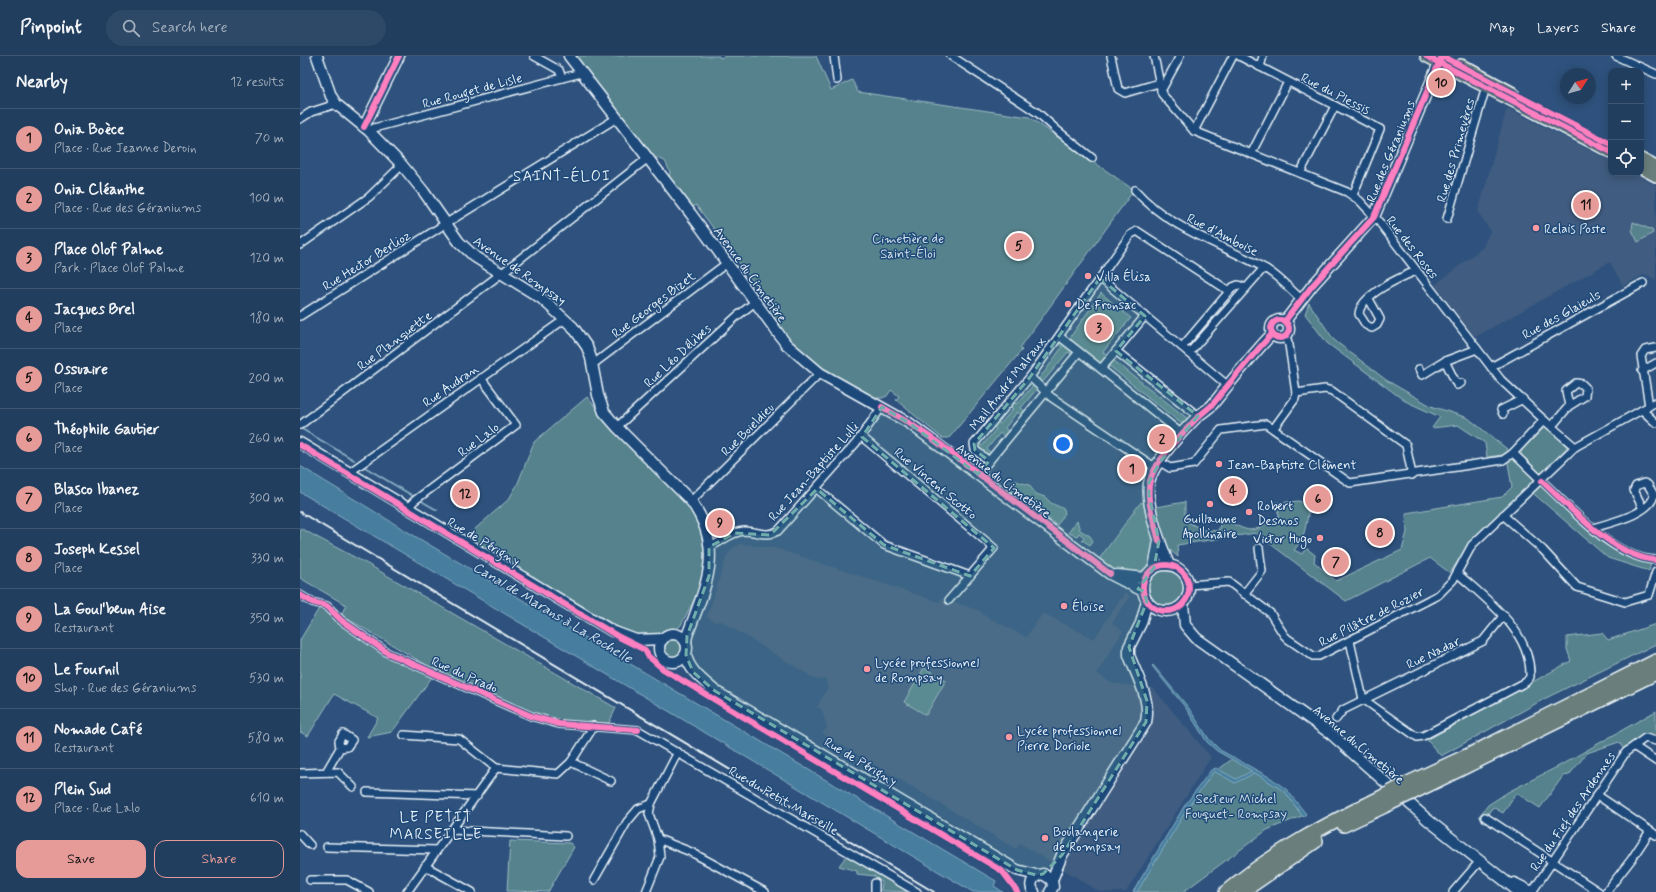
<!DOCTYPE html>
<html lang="en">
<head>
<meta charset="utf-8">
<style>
  body { margin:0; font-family:Mynerve,sans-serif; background:#2e4967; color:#f1f3f6 }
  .controls { position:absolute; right:12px; top:12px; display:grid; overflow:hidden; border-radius:8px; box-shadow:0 2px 10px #0003 }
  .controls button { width:36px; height:36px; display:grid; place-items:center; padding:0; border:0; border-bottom:1px solid #3f5773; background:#223e5e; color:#f1f3f6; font:20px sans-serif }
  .compass { position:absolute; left:1260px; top:12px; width:36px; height:36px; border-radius:50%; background:#223e5e; box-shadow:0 2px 10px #0003; rotate:53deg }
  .you { position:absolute; left:763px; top:388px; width:14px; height:14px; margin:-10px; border:3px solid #fff; border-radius:50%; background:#1a73e8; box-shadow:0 0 0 6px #1a73e833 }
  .badge { display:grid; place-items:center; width:26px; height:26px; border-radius:50%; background:#e69b98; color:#111; font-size:13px; font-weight:700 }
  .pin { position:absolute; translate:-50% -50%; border:2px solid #fff; box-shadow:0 1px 4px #0006 }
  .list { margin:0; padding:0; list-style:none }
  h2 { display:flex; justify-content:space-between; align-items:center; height:52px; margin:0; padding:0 16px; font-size:17px }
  h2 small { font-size:13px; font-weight:400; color:#a2aebc }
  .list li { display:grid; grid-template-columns:26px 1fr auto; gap:12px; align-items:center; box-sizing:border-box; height:60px; padding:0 16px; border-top:1px solid #3f5773 }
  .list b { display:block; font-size:15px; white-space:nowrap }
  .list p { margin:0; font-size:13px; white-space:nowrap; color:#a2aebc }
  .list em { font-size:13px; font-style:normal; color:#a2aebc }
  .actions { display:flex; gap:8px; padding:12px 16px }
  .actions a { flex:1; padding:9px 0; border:1px solid #e69b98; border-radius:12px; text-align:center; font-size:14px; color:#e69b98 }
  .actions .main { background:#e69b98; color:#111 }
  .icon { flex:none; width:22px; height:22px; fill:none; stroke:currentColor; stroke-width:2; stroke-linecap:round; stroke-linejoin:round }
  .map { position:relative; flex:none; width:1356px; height:836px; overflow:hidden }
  header { display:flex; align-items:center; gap:24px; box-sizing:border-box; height:56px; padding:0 20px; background:#223e5e; border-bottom:1px solid #3f5773 }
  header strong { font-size:19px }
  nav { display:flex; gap:22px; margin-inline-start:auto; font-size:14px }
  .search { width:280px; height:36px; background:#2e4967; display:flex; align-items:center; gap:10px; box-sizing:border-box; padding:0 14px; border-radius:22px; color:#a2aebc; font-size:15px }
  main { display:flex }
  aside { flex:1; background:#223e5e }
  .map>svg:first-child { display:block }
</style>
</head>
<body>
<header>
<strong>Pinpoint</strong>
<div class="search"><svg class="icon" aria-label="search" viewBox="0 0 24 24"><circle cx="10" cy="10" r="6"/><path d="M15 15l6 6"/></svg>Search here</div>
<nav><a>Map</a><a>Layers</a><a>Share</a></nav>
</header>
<main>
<aside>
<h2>Nearby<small>12 results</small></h2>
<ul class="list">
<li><span class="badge">1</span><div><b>Onia Boèce</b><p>Place · Rue Jeanne Deroin</p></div><em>70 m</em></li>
<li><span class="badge">2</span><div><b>Onia Cléanthe</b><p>Place · Rue des Géraniums</p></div><em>100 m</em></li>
<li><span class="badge">3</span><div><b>Place Olof Palme</b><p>Park · Place Olof Palme</p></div><em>120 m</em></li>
<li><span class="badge">4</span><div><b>Jacques Brel</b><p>Place</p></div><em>180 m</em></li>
<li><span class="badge">5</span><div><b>Ossuaire</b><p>Place</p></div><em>200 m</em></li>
<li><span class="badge">6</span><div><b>Théophile Gautier</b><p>Place</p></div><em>260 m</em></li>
<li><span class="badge">7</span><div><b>Blasco Ibanez</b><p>Place</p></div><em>300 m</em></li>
<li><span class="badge">8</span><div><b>Joseph Kessel</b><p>Place</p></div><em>330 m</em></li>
<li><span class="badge">9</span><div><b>La Goul'beun Aise</b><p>Restaurant</p></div><em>350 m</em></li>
<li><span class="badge">10</span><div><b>Le Fournil</b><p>Shop · Rue des Géraniums</p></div><em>530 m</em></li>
<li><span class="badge">11</span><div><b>Nomade Café</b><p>Restaurant</p></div><em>580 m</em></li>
<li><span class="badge">12</span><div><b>Plein Sud</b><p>Place · Rue Lalo</p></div><em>610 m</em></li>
</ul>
<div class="actions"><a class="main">Save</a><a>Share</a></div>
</aside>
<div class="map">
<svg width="1356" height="836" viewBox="0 0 1356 836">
  <rect width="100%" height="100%" fill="#2e527d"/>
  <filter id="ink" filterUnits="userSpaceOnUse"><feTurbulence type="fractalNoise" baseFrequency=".025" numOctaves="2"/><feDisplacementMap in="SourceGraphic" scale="8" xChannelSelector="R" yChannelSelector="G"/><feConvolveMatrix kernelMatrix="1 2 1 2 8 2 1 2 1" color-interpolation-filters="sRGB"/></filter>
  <g filter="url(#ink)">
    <g fill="#3f5c80">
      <polygon points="1207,52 1311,105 1311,117 1334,117 1356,129 1356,224 1345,218 1323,230 1310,206 1175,281 1135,229 1183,191 1190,175 1178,156"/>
      <polygon points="440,488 475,492 639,546 642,542 683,556 682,558 726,581 743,557 794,583 825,536 830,540 812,567 823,575 797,617 811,627 853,632 911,701 826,836 800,836 720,787 716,793 522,677 527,672 522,654 517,651 528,631 525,623 517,624 421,565 415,566 407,561 427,499 432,493"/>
    </g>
    <g fill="#54828c" stroke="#9ebac2">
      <polygon points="277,0 419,0 420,2 426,0 516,0 531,34 552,24 558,36 729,61 834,134 720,292 722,294 649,382 642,382 596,344 599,340 591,334 587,340 582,342 576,342 526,315 486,282 469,258 472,256 455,228 396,149 392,152 369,121 370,116 365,105 354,101 286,15"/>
      <polygon points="1333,166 1352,174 1353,177 1338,186 1332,174"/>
      <polygon points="801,237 831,262 803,296 807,299 800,308 769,283"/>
      <path d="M1009 247 1034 284 1086 324 1131 350 1168 362 1207 393 1213 401 1291 474 1351 506 1349 515 1308 502 1227 432 1170 486 1150 517 1130 502 1046 545 956 477 877 489 878 501 863 488 856 451 885 446V465L904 474 918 475 922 463C944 472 951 482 971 463L976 466 979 459 975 447 1000 445 1009 453C1006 468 1005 483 994 494L1002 498 1006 492 1015 499 1014 506 1036 525 1102 494 1107 476 1106 457 1202 441 1212 431 1208 407 1202 399 1187 401 1185 387 1158 369 1132 372 1140 361 1105 345 1027 287 1005 258Z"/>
      <polygon points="760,286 773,296 773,299 768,296 721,352 726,356 722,360 717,356 705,372 709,376 705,381 700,377 687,393 691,397 690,399 679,393 676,388 678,386 682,390 696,373 693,370 697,365 700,368 713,353 710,350 713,345 717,348 746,314 762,291 757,287"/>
      <polygon points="812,303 888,363 883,369 808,309"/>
      <path d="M287 341 315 375 383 443C401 465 409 496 402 524 397 540 388 555 381 569L378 572 366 576 359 581 351 582 330 578 166 481 209 443 218 427 234 386Z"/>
      <polygon points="1245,371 1250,373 1267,391 1243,417 1240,417 1221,398 1222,393"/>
      <polygon points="716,425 729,429 736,438 745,441 751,447 764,453 765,457 757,469 746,461 745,457 733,448 729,448 708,433 713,426"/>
      <polygon points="841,446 843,447 854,496 851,505 844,513 837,517 811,516 797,506"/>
      <polygon points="777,465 780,474 790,480 793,485 790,489 782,484 784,481 779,477 777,480 768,477"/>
      <polygon points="0,472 69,509 316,652 309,667 260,665 232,657 137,615 41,559 46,549 0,522"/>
      <circle cx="865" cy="532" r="19"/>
      <polygon points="21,549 88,597 135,617 92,676 67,681 78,662 34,638 8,680 0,676 0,584"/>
      <polygon points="1356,568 1356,588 1246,642 1141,700 1127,684 1271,605 1267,593 1267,581 1302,577 1308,584"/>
      <circle cx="373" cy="593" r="9"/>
      <polygon points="624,612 646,624 626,659 604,646"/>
      <polygon points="1356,655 1356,685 1348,681 1326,696 1319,686 1287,697 1269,719 1263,720 1240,752 1216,737 1203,757 1193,751 1183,764 1179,760 1188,749 1208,736 1259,710"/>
      <polygon points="932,703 948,710 986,735 1004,759 967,774 883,836 835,836 888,749 912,715 918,714"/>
      <polygon points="210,785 270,787 274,791 248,836 207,835"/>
      <polygon points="549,796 617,836 581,835 582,826 574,820 557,818 557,815 539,810"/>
    </g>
    <g fill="#467e9f" stroke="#87acc3">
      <polygon points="0,410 108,476 696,825 694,830 703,836 673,836 0,436"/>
      <polygon points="853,609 888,651 909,683 920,694 971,722 987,734 1006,758 1003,761 985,736 955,717 935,727 914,715 889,750 837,836 833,836 885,749 911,714 916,712 936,723 952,715 917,695 907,686 885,651 852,610"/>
    </g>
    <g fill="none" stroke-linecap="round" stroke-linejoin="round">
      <g stroke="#87acc3" stroke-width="2">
        <polyline points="2,373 54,404"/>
        <polyline points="63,410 113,440"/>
        <polyline points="123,446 137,454"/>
      </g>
      <g stroke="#e8f1f8" stroke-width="10">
        <g id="street">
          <polyline points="234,0 259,14 262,22"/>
          <polyline points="534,0 537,24"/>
          <polyline points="651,0 738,57 758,75 792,102"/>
          <polyline points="811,0 818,33 825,37 859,27"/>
          <polyline points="854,0 862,38 894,75 1047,136 1060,145 1080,167 1201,324 1244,364"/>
          <polyline points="939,0 1080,73 1053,139"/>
          <polyline points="1316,0 1356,18"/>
          <polyline points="960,11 963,0"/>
          <polyline points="861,35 880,0"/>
          <polyline points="0,63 11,56 36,48"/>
          <polyline points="69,75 74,72 281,17"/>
          <polyline points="894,75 933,0"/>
          <polyline points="951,98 988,26"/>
          <polyline points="1000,117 1035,50"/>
          <path d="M835 134C869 173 922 188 966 213 979 221 990 233 1001 243"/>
          <polyline points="1147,163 1186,31"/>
          <polyline points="0,189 69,141 102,109"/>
          <polyline points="800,222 830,179 837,175 929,235"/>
          <path d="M1069 243 1080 263 1077 269 1072 272 1066 269 1059 258C1060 239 1101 221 1116 215"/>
          <polyline points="0,260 145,168 317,62"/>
          <polyline points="845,260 889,297 962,214 966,213"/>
          <polyline points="759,280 801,313 845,260 800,222 730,321 674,388 675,394 689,405 779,296"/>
          <polyline points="882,291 933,231 938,229 946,232"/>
          <polyline points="816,295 898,360"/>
          <polyline points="889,297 927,329"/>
          <polyline points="1145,305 1157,329 1161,327"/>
          <polyline points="292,307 296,306 427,207"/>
          <polyline points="1191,311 1343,227"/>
          <polyline points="801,313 882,378"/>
          <polyline points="1119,313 1122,319 1145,305 1177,293"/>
          <polyline points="1342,315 1356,307"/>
          <polyline points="730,321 751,341 856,412"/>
          <polyline points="996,337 1025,333 1032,335 1106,389 1112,419"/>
          <polyline points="1349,350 1341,300 1345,294 1356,292"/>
          <polyline points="1342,354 1356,367"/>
          <polyline points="1203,358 1201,354 1223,343"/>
          <polyline points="0,369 202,217 348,102"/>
          <polyline points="1252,370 1269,350 1285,340 1286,332 1282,328 1276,327 1266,335 1269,350"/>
          <polyline points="317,371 436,261 455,246"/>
          <polyline points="974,372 995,343 996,337 989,289 986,281"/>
          <polyline points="562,381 694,492 649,544"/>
          <polyline points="1275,391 1356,346"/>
          <polyline points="860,406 870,412 894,408 921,374 966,368 1050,427 1203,404 1213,397"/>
          <polyline points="50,416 265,263"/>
          <polyline points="678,418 689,405"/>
          <polyline points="517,433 584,489 670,520"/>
          <polyline points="391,445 520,317"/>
          <polyline points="108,452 114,445 216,369 181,322"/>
          <polyline points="1203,459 1243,494 1277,531 1325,546 1349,539 1356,516"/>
          <path d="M1293 472C1309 467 1351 458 1354 439L1348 429 1344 427 1336 430 1334 434 1343 453"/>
          <path d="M409 491C421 487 430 476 444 475 458 475 465 482 478 475L556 387 582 351"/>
          <path d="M888 529 929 526 970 557 984 579 988 583 1013 600H1019L1138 539 1153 524 1172 489 1275 391 1244 364 1213 397 1242 425 1245 428C1275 456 1314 502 1356 504"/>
          <polyline points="944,538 962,515 959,492"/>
          <polyline points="0,539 12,546 27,550 42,565 88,597 231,660 259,668 338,674 617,836"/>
          <path d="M1050 585 1063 643 1117 681 1123 680 1226 626 1230 621C1232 576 1187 544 1157 517"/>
          <polyline points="1036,663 1043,654 1183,585 1204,559"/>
          <polyline points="104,679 159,683 196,712"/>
          <polyline points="1335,691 1356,705"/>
          <polyline points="271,706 311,725"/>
          <polyline points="26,716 40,692 39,685 43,678 52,684 47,691 40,692"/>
          <polyline points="0,717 38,716 53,731"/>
          <polyline points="67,736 177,740"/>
          <polyline points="1297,739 1356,779"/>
          <polyline points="1185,761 1299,836"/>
          <polyline points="152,774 266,780"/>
          <polyline points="0,778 10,789"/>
          <polyline points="358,783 391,796 465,836"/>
          <polyline points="27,791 137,794"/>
          <polyline points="125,810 172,836"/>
          <polyline points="10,824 47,824 69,836"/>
          <polyline points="294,824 327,766 338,753 351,748"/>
          <polyline points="107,836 196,712 258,718 271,706 294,670"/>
          <polyline points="346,836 360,801 358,783 349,758 351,748 378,696"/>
          <polyline points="575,836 575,827"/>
          <polyline points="1153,836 1179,806"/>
          <polyline points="1232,836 1326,696 1345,682 1356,685"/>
          <polyline points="1306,836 1331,804 1350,775"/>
        </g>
      </g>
      <g stroke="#e8f1f8" stroke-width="13">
        <g id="secondary">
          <path d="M17 0 31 40 36 48 69 75 102 109 124 136 159 186 175 201 241 242 273 271 287 291 291 302 298 339 304 356 317 371 391 445C426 494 405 531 387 580L386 586"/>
          <polyline points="269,0 391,158 486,288 520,317 609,367 810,518 843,535"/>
          <polyline points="64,71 99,0"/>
          <circle cx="980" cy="273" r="9"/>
          <polyline points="985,265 1012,230 1074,161 1142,0"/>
          <polyline points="0,387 312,575 336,584 363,583"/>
          <path d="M869 509C860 486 846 452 849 427 852 408 883 375 897 361 902 356 909 353 913 348 932 324 951 300 972 278"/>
          <circle cx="866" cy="532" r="23"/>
          <polyline points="854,512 859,485"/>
          <polyline points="817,519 845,522"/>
          <polyline points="883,548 885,569 896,582 1031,678 1128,764 1219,836"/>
          <circle cx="373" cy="592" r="14"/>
          <path d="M386 599C389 615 404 625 415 635L717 814 736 819"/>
          <path d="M752 824 762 799 846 666C851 643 837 621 829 599V591L841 567 847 545"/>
          <polyline points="1214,827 1232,836"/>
          <path d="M734 836C728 828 733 819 743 818L752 824 753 831 750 836"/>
        </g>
      </g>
      <g stroke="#e8f1f8" stroke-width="14">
        <g id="primary">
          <polyline points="1126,0 1311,96"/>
          <polyline points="1161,9 1213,37"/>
          <polyline points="1341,103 1356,111"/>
          <polyline points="1341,112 1356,120"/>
        </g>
      </g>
      <g stroke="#e8f1f8" stroke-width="16">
        <g id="highway">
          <polyline points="1106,728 1171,698 1356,605"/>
          <polyline points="1112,737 1356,617"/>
          <polyline points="1044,769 1091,747"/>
          <path d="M926 836C973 796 1029 767 1084 740"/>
          <polyline points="942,836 1016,785"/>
        </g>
      </g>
      <use href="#street" stroke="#1f4a7a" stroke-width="7"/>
      <use href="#secondary" stroke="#1f4a7a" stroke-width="10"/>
      <use href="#primary" stroke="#6b7f7c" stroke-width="11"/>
      <use href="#highway" stroke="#6b7f7c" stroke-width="13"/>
      <polyline stroke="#e8f1f8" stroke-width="2" points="0,456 634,836"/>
      <g stroke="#e8f1f8" stroke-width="16" stroke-linecap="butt">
        <g id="highway-bridge">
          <polyline points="1084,740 1106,728"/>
          <polyline points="1091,747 1112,737"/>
        </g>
      </g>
      <use href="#highway-bridge" stroke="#6b7f7c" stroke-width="13"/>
      <g stroke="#1f4a7a" stroke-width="8">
        <g id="cycleway">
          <polyline points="1126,0 1311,96"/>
          <polyline points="1142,0 1311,88"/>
          <polyline points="64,71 99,0"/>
          <circle cx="980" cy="273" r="9"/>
          <polyline points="985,265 1012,230 1074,161 1142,0"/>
          <polyline points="582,351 609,367 637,386 810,518"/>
          <polyline points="0,389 319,581 345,594 348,600 363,613 702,815 718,836"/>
          <path d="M1242 425C1271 452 1315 502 1356 504"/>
          <path d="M859 485C855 467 845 444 850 425 854 406 883 376 897 362 902 357 908 353 913 348 932 324 951 300 972 278"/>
          <circle cx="866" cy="532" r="23"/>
          <polyline points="0,539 12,546 27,550 42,565 88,597 231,660 259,668 338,674"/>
        </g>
      </g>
      <use href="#cycleway" stroke="#ff80c0" stroke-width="6"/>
    </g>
  </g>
  <path fill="#71adac" fill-opacity="0.2" stroke="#71adac" stroke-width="3" stroke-dasharray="8 5" stroke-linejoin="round" d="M800 222 845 260 816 295 898 360 860 406 849 426V439L859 485 854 512 838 533 843 535 847 545 829 591 847 645 846 666 762 799 743 818 736 819 717 814 415 635 393 616 386 599 387 580 409 520V491L435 477 470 479 517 433 584 489 670 520 694 492 562 381 582 351 609 367 678 418 689 405 675 394 674 388 730 321Z"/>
  <g fill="#ff9aa2" stroke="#1f4a7a" stroke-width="1.5">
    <circle cx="1236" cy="172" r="4"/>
    <circle cx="788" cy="220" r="4"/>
    <circle cx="768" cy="248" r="4"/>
    <circle cx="919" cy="408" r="4"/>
    <circle cx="910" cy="448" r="4"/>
    <circle cx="949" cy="456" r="4"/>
    <circle cx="1020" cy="482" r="4"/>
    <circle cx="764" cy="550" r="4"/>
    <circle cx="567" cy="613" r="4"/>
    <circle cx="709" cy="681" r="4"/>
    <circle cx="745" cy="782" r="4"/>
  </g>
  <g text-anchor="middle" stroke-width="3" stroke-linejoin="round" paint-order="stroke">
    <g font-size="13" fill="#e8f1f8" stroke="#1f4a7a">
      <text transform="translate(172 34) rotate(-15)" y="5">Rue Rouget de Lisle</text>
      <text transform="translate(1036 37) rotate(27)" y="5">Rue du Plessis</text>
      <text transform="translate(1155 94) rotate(-74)" y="5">Rue des Primevères</text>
      <text transform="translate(1090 95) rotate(-68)" y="5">Rue des Géraniums</text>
      <text transform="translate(923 178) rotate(27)" y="5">Rue d'Amboise</text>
      <text transform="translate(1113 191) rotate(52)" y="5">Rue des Roses</text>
      <text transform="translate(66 204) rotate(-32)" y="5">Rue Hector Berlioz</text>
      <text transform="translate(220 214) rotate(35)" y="5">Avenue de Rompsay</text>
      <text transform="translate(451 218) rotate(54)" y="5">Avenue du Cimetière</text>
      <text transform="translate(353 248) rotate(-37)" y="5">Rue Georges Bizet</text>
      <text transform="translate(1261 258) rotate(-29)" y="5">Rue des Glaieuls</text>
      <text transform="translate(94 284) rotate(-37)" y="5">Rue Planquette</text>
      <text transform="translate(377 299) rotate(-43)" y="5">Rue Léo Délibes</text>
      <text transform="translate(707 327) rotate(-52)" y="5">Mail André Malraux</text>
      <text transform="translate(150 329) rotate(-35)" y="5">Rue Audran</text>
      <text transform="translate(447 373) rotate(-45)" y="5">Rue Boieldieu</text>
      <text transform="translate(178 383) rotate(-37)" y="5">Rue Lalo</text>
      <text transform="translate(513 415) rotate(-48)" y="5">Rue Jean-Baptiste Lulli</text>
      <text transform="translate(704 424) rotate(37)" y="5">Avenue du Cimetière</text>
      <text transform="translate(636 427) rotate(40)" y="5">Rue Vincent Scotto</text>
      <text transform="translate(184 485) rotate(31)" y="5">Rue de Périgny</text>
      <text transform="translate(1071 560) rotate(-27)" y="5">Rue Pilâtre de Rozier</text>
      <text transform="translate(1133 596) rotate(-26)" y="5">Rue Nadar</text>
      <text transform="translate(165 618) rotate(24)" y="5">Rue du Prado</text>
      <text transform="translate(1059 688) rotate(40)" y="5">Avenue du Cimetière</text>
      <text transform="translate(561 705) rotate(31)" y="5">Rue de Périgny</text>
      <text transform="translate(484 744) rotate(30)" y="5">Rue du Petit Marseille</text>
      <text transform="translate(1272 755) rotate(-56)" y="5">Rue du Fief des Ardennes</text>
    </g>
    <g font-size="13" fill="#e8f1f8" stroke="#1f4a7a" text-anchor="start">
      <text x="1244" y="177">Relais Poste</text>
      <text x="796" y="225">Villa Élisa</text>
      <text x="776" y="253">De Fronsac</text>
      <text x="927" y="413">Jean-Baptiste Clément</text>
      <text x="957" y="454">Robert<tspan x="957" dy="15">Desnos</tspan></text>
      <text x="910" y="467" text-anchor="middle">Guillaume<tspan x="910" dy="15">Apollinaire</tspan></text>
      <text x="1012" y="487" text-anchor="end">Victor Hugo</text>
      <text x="772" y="555">Éloïse</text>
      <text x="575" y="611">Lycée professionnel<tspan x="575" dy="15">de Rompsay</tspan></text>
      <text x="717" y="679">Lycée professionnel<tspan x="717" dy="15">Pierre Doriole</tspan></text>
      <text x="753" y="780">Boulangerie<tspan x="753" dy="15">de Rompsay</tspan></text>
    </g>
    <g font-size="13" fill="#d2e0e8" stroke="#1f4a7a">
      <text x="608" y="187">Cimetière de<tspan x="608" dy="15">Saint-Éloi</tspan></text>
      <text x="936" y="747">Secteur Michel<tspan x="936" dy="15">Fouquet- Rompsay</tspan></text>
    </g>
    <g font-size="14" font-style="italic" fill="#d0e0eb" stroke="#1f4a7a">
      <text transform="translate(253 556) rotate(31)" y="5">Canal de Marans à La Rochelle</text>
    </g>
    <g font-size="15" letter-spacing="1" fill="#e8f1f8" stroke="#1f4a7a">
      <text x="262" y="125">SAINT-ÉLOI</text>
      <text x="136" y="766">LE PETIT<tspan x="136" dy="17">MARSEILLE</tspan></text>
    </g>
  </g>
</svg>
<div class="controls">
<button>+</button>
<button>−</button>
<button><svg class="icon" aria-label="locate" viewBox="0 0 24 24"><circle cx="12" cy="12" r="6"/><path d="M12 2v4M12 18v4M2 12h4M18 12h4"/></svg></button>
</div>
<svg class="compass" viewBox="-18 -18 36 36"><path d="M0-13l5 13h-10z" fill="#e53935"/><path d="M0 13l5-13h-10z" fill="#a2aebc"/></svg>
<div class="you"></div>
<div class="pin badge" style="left:832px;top:413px">1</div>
<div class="pin badge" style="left:862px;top:383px">2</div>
<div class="pin badge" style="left:799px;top:272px">3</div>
<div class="pin badge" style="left:933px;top:435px">4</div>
<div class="pin badge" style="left:719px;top:190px">5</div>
<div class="pin badge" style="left:1018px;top:443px">6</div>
<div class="pin badge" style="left:1036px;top:506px">7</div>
<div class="pin badge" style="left:1080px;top:477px">8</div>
<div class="pin badge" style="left:420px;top:467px">9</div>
<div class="pin badge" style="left:1141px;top:27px">10</div>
<div class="pin badge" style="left:1286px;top:149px">11</div>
<div class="pin badge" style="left:165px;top:438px">12</div>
</div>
</main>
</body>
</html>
